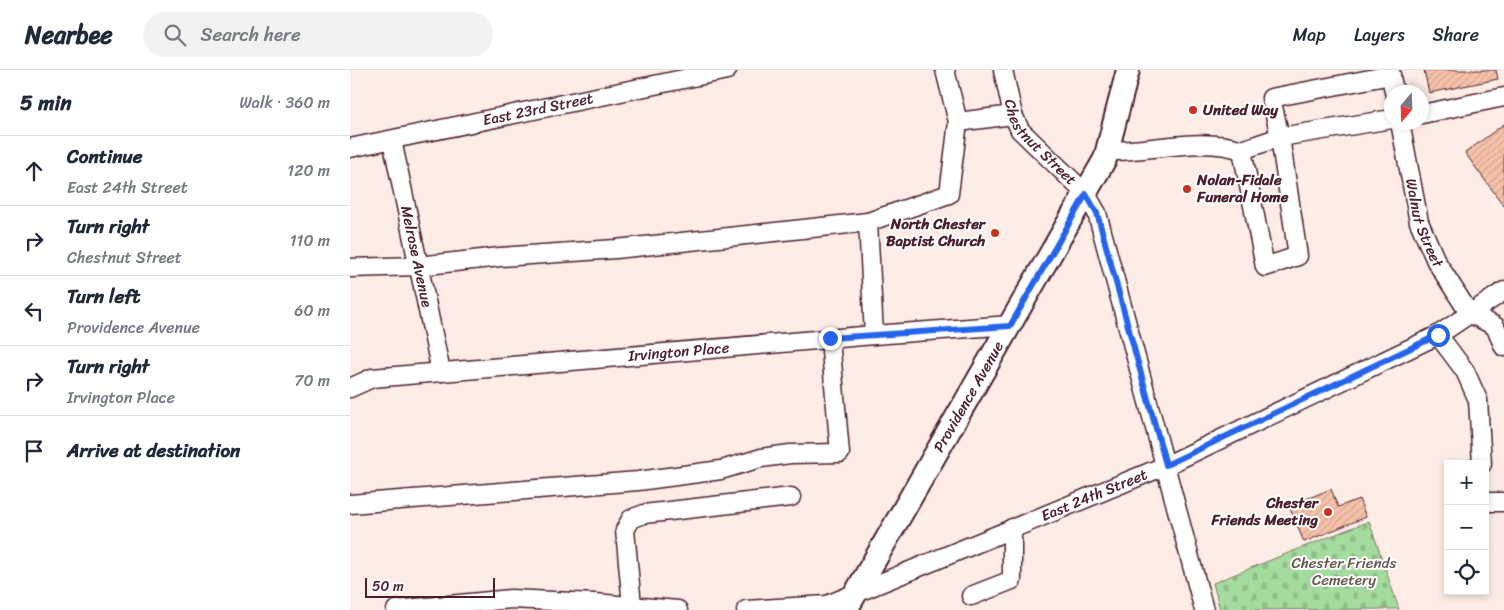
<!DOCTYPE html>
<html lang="en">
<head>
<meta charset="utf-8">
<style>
  body { margin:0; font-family:Sriracha,sans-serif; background:#f2f2f3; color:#1f2937 }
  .controls { position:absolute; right:15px; bottom:15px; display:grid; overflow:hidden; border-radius:0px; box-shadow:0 2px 8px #0003 }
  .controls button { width:45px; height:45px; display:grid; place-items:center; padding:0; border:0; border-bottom:1px solid #e0e1e3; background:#fff; color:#1f2937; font:25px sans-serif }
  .compass { position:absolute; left:1034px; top:15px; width:45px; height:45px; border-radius:50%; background:#fff; box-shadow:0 2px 8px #0003; rotate:199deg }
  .scale { position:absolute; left:15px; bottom:12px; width:130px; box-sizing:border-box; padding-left:5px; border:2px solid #4a1f2b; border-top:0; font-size:14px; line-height:18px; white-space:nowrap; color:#4a1f2b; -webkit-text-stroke:4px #fff; paint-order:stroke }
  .stop { position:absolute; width:15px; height:15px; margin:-11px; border:4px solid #2563eb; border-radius:50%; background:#fff }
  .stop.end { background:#2563eb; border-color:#fff; box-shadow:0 1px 5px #0008 }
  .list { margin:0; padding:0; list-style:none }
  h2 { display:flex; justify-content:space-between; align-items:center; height:65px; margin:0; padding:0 20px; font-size:21px }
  h2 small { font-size:16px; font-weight:400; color:#747a83 }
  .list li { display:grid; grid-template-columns:32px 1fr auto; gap:15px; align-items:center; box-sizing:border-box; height:70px; padding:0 20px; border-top:1px solid #e0e1e3 }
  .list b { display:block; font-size:19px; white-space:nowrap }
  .list p { margin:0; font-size:16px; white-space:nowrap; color:#747a83 }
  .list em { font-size:16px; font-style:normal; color:#747a83 }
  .icon { flex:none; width:28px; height:28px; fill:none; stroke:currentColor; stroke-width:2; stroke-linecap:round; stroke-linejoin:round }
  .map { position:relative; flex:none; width:1154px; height:540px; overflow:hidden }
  header { display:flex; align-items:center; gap:30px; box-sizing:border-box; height:70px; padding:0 25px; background:#fff; border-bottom:1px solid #e0e1e3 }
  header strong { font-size:24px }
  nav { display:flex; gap:28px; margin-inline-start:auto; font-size:18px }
  .search { width:350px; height:45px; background:#f2f2f3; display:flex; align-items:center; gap:12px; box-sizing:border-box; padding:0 18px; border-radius:28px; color:#747a83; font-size:19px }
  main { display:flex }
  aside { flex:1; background:#fff }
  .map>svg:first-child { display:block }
</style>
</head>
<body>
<header>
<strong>Nearbee</strong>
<div class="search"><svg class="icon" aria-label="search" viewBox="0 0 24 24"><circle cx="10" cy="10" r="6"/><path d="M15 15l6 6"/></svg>Search here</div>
<nav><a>Map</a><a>Layers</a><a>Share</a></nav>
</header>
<main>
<aside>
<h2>5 min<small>Walk · 360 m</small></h2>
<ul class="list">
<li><svg class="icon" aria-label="ahead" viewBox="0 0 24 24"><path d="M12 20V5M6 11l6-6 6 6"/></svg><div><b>Continue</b><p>East 24th Street</p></div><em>120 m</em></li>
<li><svg class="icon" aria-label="right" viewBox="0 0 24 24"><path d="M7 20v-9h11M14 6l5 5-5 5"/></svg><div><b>Turn right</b><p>Chestnut Street</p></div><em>110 m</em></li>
<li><svg class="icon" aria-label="left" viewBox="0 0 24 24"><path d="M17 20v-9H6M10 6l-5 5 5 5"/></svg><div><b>Turn left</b><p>Providence Avenue</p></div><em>60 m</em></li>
<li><svg class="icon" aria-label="right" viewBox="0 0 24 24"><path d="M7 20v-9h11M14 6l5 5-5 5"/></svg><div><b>Turn right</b><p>Irvington Place</p></div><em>70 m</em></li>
<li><svg class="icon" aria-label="arrive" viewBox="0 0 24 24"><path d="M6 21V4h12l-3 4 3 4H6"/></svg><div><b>Arrive at destination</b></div></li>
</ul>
</aside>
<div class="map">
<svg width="1154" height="540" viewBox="0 0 1154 540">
  <defs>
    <pattern id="cemetery-stones" width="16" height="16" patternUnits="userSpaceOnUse" patternTransform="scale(1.25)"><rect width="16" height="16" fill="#a4db9e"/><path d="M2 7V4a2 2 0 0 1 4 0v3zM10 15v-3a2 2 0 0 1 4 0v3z" fill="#8fbc88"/></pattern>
    <pattern id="building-hatch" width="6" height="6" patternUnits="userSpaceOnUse" patternTransform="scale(1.25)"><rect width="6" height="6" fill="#f7c2aa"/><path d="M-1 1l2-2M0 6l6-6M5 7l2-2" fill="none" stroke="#d5a692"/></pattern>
  </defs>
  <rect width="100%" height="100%" fill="#fdede6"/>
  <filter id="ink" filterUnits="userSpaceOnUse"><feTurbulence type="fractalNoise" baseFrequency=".02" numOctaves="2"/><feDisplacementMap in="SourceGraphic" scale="10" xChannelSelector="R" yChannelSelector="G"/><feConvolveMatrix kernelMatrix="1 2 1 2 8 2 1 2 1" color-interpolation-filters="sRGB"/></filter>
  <g filter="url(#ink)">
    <polygon fill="url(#cemetery-stones)" stroke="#777d64" points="1019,451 1049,539 870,540 863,513"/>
    <g fill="url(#building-hatch)" stroke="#4a1f2b">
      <polygon points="1074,0 1146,0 1148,9 1079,23"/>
      <polygon points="1154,54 1154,136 1115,83"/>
      <polygon points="981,419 988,437 1009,429 1016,447 954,472 939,436"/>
    </g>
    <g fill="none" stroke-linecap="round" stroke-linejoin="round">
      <g stroke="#4a1f2b" stroke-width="21">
        <g id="minor">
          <path id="s1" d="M653 0 663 45 670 60 736 124 747 143 854 540"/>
          <polyline points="1040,0 1044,22"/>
          <polyline points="1041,5 921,28 930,67 1042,49"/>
          <polyline points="1072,44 1154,27"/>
          <polyline points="608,52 663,45"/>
          <path id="s2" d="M1050 52 1069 152 1086 191 1119 243 1145 256 1154 277"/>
          <polygon points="930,67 948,186 915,197 892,80"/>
          <path id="s3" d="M42 70 91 302"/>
          <path id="s4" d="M0 78 377 0"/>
          <path d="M757 81C799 82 852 66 892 80"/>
          <polyline points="0,198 68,196 150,187 266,179 518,152"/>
          <polyline points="524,265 518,152 599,124 608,52 595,0"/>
          <polyline points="1088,265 1115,301 1128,330 1132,394"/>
          <path id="s5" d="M0 318 22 308 524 265 660 255"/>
          <polyline points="1135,432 1154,432"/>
          <polyline points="0,434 288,411 371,400 411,388 440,384 490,383 480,269"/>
          <polyline points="621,526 662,510 662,458"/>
          <polyline points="282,536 275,460 281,449 294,444 441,427"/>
          <polyline points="46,540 161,529 244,533 328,540"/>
          <path id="s6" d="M396 540 477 535 817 395 1088 265 1154 221"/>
        </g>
      </g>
      <g stroke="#4a1f2b" stroke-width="26">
        <g id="major">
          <path id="s7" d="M496 540 755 89 778 0"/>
        </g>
      </g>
      <use href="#minor" stroke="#fff" stroke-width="18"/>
      <use href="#major" stroke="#fff" stroke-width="22"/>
    </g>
  </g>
  <g fill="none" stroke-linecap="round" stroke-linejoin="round" filter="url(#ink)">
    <polyline stroke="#2563eb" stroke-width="6" points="480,268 660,256 736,124 747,143 816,395 1088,265"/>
  </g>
  <g fill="#c8321e" stroke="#fff" stroke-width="2">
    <circle cx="843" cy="40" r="5"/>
    <circle cx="837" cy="119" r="5"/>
    <circle cx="645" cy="163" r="5"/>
    <circle cx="978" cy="442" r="5"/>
  </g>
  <g text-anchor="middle" stroke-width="4" stroke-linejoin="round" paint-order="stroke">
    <g font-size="15" fill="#4a1f2b" stroke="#fff">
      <text dy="5" stroke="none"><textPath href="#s4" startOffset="192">East 23rd Street</textPath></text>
      <text dy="5" stroke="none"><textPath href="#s1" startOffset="84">Chestnut Street</textPath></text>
      <text dy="5" stroke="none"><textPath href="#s2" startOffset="104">Walnut Street</textPath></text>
      <text dy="5" stroke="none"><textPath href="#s3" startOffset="119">Melrose Avenue</textPath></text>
      <text dy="5" stroke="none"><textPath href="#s5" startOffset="332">Irvington Place</textPath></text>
      <text dy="5" stroke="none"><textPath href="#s7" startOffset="246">Providence Avenue</textPath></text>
      <text dy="5" stroke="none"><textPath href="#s6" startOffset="370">East 24th Street</textPath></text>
    </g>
    <g font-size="15" font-weight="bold" fill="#4a1f2b" stroke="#fff" text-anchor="start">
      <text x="853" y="45">United Way</text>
      <text x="847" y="115">Nolan-Fidale<tspan x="847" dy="17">Funeral Home</tspan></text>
      <text x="635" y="159" text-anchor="end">North Chester<tspan x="635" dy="17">Baptist Church</tspan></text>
      <text x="968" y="438" text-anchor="end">Chester<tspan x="968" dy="17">Friends Meeting</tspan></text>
    </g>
    <g font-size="15" fill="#65574e" stroke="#fff">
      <text x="994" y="498">Chester Friends<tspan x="994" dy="17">Cemetery</tspan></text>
    </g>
  </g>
</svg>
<div class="controls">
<button>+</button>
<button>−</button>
<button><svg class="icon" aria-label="locate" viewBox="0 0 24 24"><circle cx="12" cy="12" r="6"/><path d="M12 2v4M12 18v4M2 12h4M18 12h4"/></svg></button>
</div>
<svg class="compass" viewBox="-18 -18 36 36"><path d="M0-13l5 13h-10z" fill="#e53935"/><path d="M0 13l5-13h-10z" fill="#747a83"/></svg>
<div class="scale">50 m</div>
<div class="stop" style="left:1088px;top:265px"></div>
<div class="stop end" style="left:480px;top:268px"></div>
</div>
</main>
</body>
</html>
